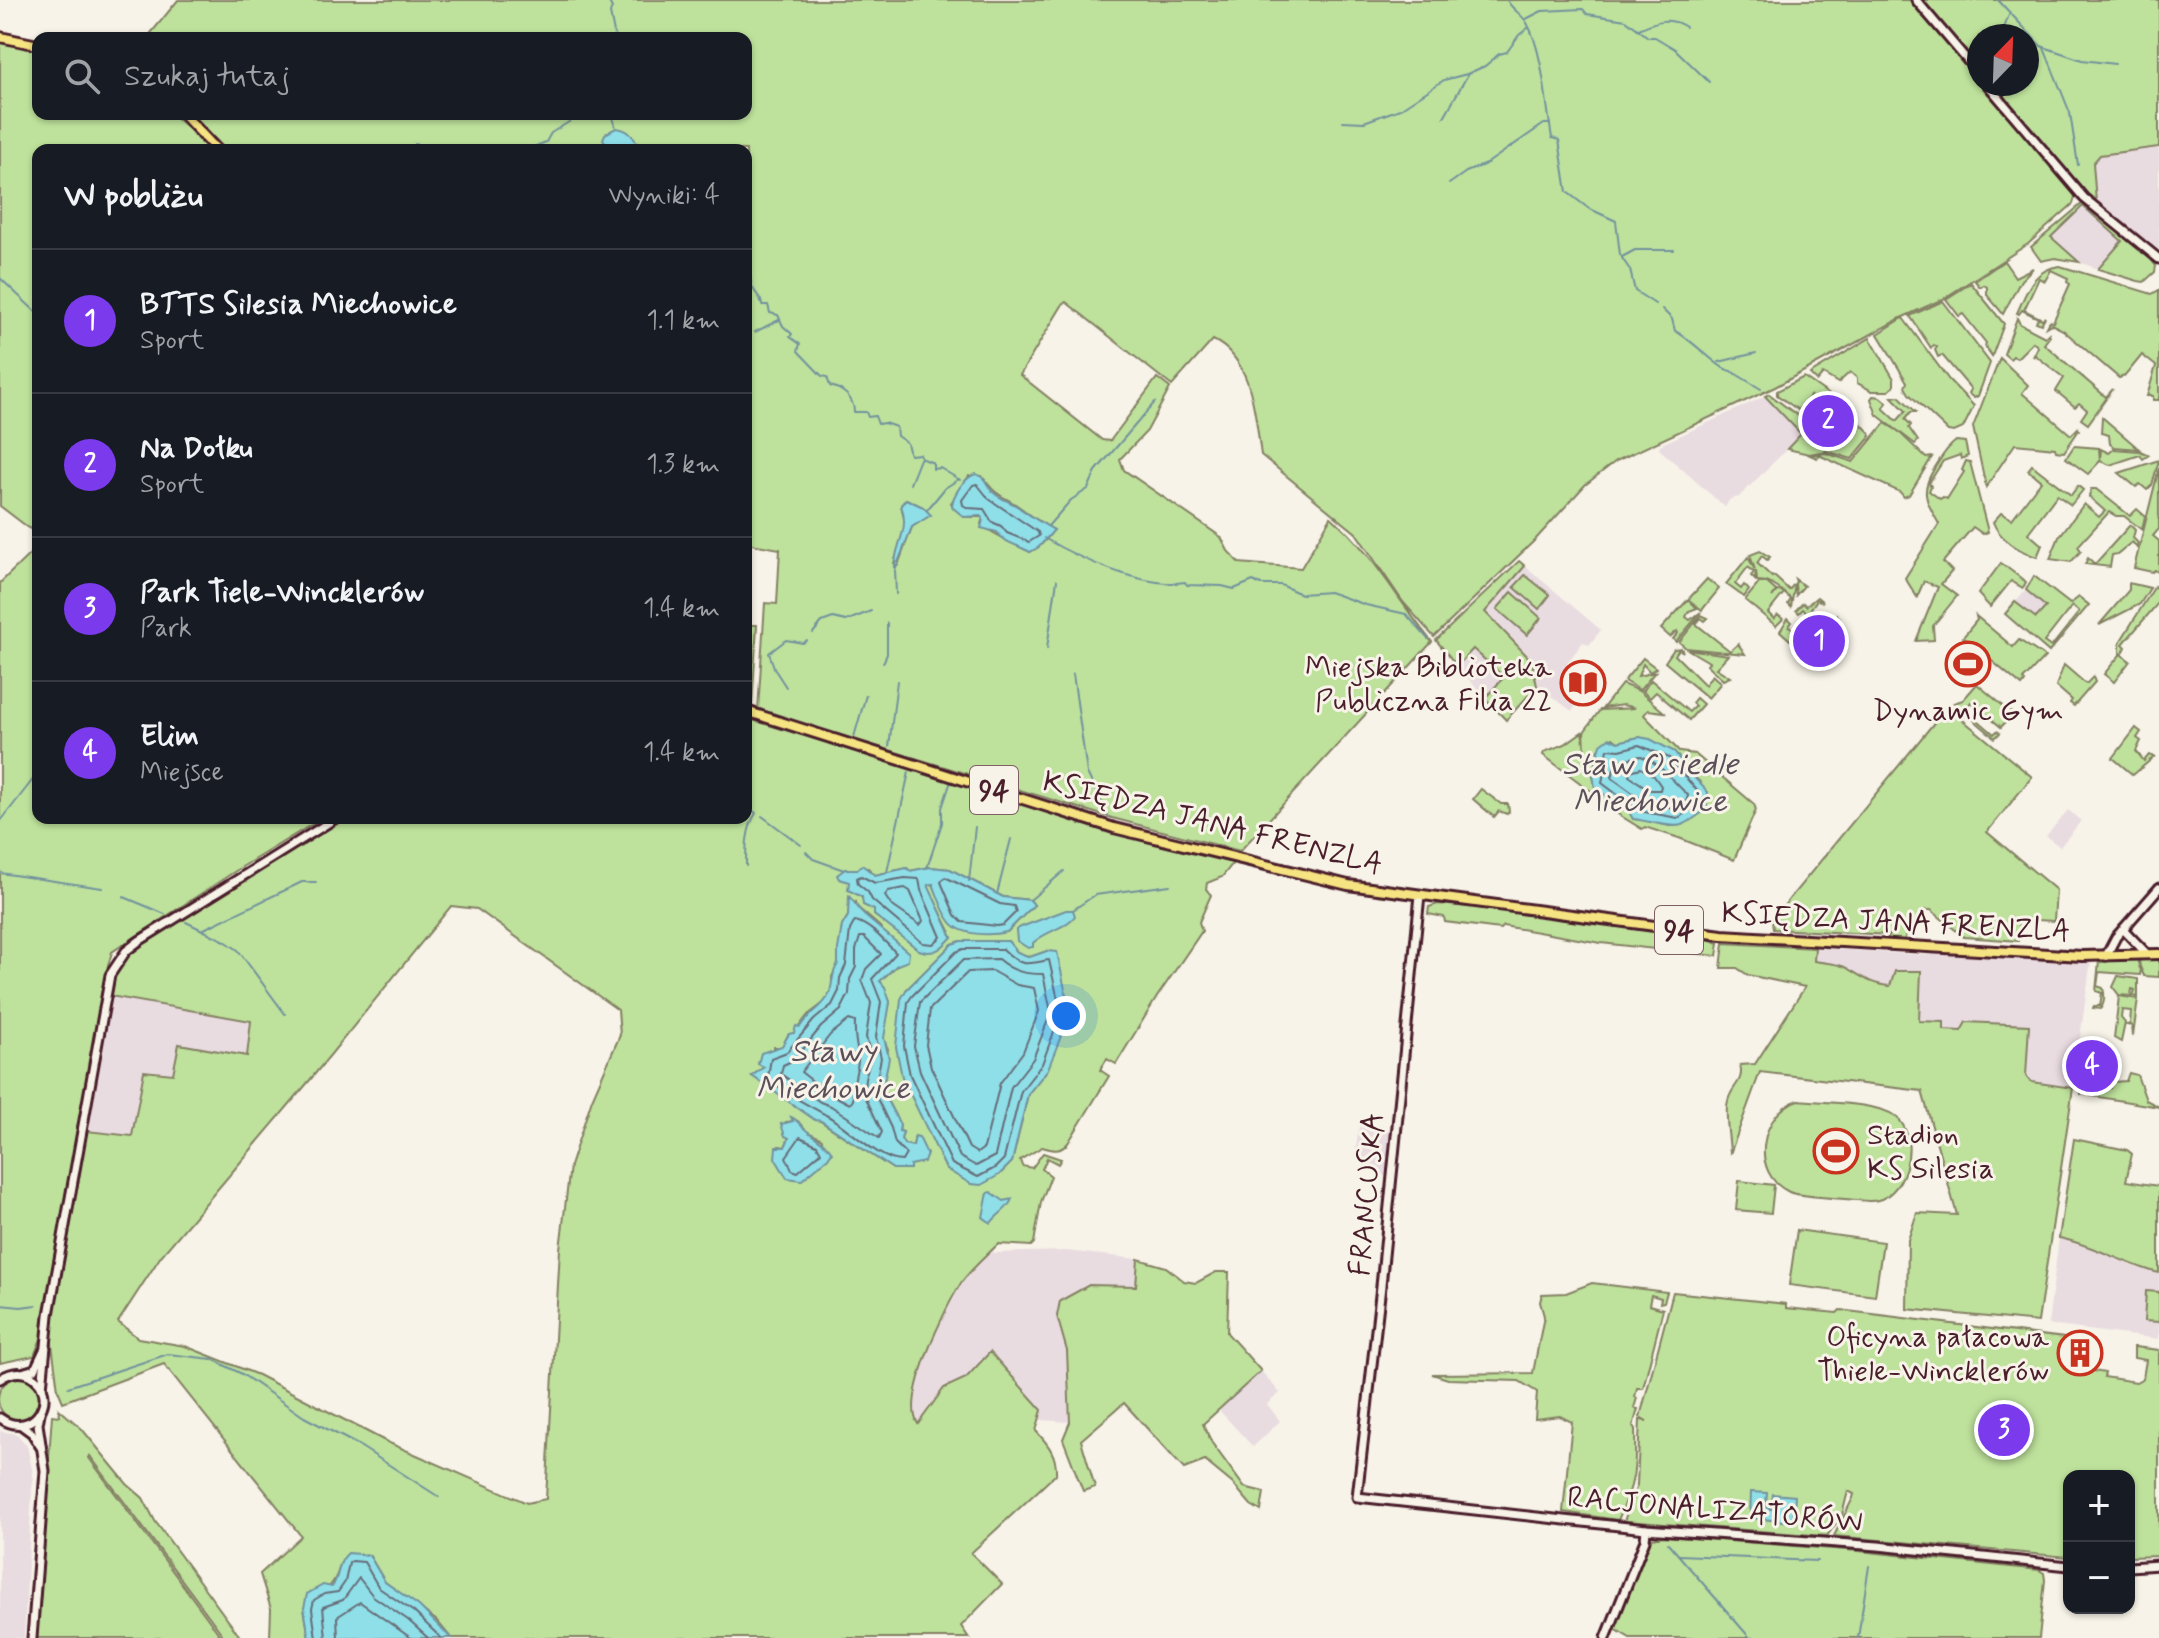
<!DOCTYPE html>
<html lang="pl">
<head>
<meta charset="utf-8">
<style>
  body { margin:0; font-family:Mynerve,sans-serif; background:#242831; color:#f1f3f6 }
  .controls { position:absolute; right:24px; bottom:24px; display:grid; overflow:hidden; border-radius:16px; box-shadow:0 2px 6px #0004 }
  .controls button { width:72px; height:72px; display:grid; place-items:center; padding:0; border:0; border-bottom:2px solid #363941; background:#171b24; color:#f1f3f6; font:40px sans-serif }
  .compass { position:absolute; left:1967px; top:24px; width:72px; height:72px; border-radius:50%; background:#171b24; box-shadow:0 2px 6px #0004; rotate:23deg }
  .you { position:absolute; left:1066px; top:1016px; width:28px; height:28px; margin:-20px; border:6px solid #fff; border-radius:50%; background:#1a73e8; box-shadow:0 0 0 12px #1a73e833 }
  .badge { display:grid; place-items:center; width:52px; height:52px; border-radius:50%; background:#7c3aed; color:#fff; font-size:26px; font-weight:700 }
  .pin { position:absolute; translate:-50% -50%; border:4px solid #fff; box-shadow:0 2px 8px #0006 }
  .list { margin:0; padding:0; list-style:none }
  h2 { display:flex; justify-content:space-between; align-items:center; height:104px; margin:0; padding:0 32px; font-size:34px }
  h2 small { font-size:26px; font-weight:400; color:#9ea1a6 }
  .list li { display:grid; grid-template-columns:52px 1fr auto; gap:24px; align-items:center; box-sizing:border-box; height:144px; padding:0 32px; border-top:2px solid #363941 }
  .list b { display:block; font-size:30px; white-space:nowrap }
  .list p { margin:0; font-size:26px; white-space:nowrap; color:#9ea1a6 }
  .list em { font-size:26px; font-style:normal; color:#9ea1a6 }
  .icon { flex:none; width:44px; height:44px; fill:none; stroke:currentColor; stroke-width:2; stroke-linecap:round; stroke-linejoin:round }
  .map { position:relative; flex:none; width:2159px; height:1638px; overflow:hidden }
  .search { position:absolute; background:#171b24; box-shadow:0 2px 6px #0004; left:32px; top:32px; width:720px; height:88px; display:flex; align-items:center; gap:20px; box-sizing:border-box; padding:0 28px; border-radius:16px; color:#9ea1a6; font-size:30px }
  .panel { position:absolute; background:#171b24; box-shadow:0 2px 6px #0004; left:32px; top:144px; width:720px; height:680px; border-radius:16px }
  .map>svg:first-child { display:block }
</style>
</head>
<body>
<div class="map">
<svg width="2159" height="1638" viewBox="0 0 2159 1638">
  <rect width="100%" height="100%" fill="#f7f3e8"/>
  <filter id="ink" filterUnits="userSpaceOnUse"><feTurbulence type="fractalNoise" baseFrequency=".0125" numOctaves="2"/><feDisplacementMap in="SourceGraphic" scale="16" xChannelSelector="R" yChannelSelector="G"/><feConvolveMatrix kernelMatrix="1 2 1 2 8 2 1 2 1" color-interpolation-filters="sRGB"/></filter>
  <g filter="url(#ink)">
    <g fill="#e9dce1">
      <polygon points="2159,147 2159,250 2096,202 2093,163 2100,155"/>
      <polygon points="2083,206 2123,241 2098,269 2079,262 2051,237"/>
      <polygon points="1765,396 1802,434 1739,497 1730,499 1725,507 1659,449 1660,445"/>
      <polygon points="1525,566 1601,630 1589,645 1583,642 1567,663 1577,673 1580,670 1596,684 1572,711 1537,686 1532,661 1485,612"/>
      <polygon points="2026,590 2046,606 2036,618 2015,602"/>
      <polygon points="1473,649 1504,677 1485,698 1457,666"/>
      <polygon points="2068,810 2081,821 2060,847 2046,836"/>
      <polygon points="1815,948 1925,955 1935,952 2091,960 2073,1088 2032,1082 1966,1022 1961,1031 1944,1030 1943,1022 1919,1021 1890,986 1877,985 1856,975 1845,966 1813,961"/>
      <polygon points="110,996 251,1021 247,1056 180,1044 173,1074 132,1137 87,1131"/>
      <polygon points="1359,1127 1390,1130 1386,1176 1369,1170 1359,1157 1356,1148"/>
      <polygon points="2059,1238 2084,1243 2132,1266 2159,1273 2159,1339 2048,1325"/>
      <polygon points="996,1246 993,1253 1066,1251 1138,1259 1137,1286 1089,1285 1060,1301 1057,1316 1067,1351 1070,1422 1040,1420 1042,1410 966,1378 944,1388 929,1406 919,1424 915,1419 913,1405 926,1351 962,1282"/>
      <polygon points="1261,1371 1280,1393 1267,1404 1280,1421 1253,1447 1219,1410"/>
      <polygon points="0,1431 17,1434 27,1446 33,1473 24,1638 0,1638"/>
    </g>
    <g fill="#bee29c" stroke="#848064" stroke-width="2" fill-rule="evenodd">
      <path d="M178 0H2159V147L2100 155 2093 163 2096 202 2084 193H2076L2073 204 2028 244 1943 299 1901 318 1775 387 1616 461 1585 485 1535 540 1434 637 1403 602 1356 533 1261 455C1255 415 1253 359 1213 340L1172 386 1066 302 1063 304 1020 375 1102 440 1110 441 1157 378 1170 388 1147 431 1120 459 1124 470 1221 537 1228 551 1239 563 1301 568 1331 517C1372 551 1398 601 1432 642L1240 851 1112 818 758 710 765 603 777 604 780 549 746 543V150H640L637 142 611 149 616 150H226L191 114H746V38H147ZM1979 36H2027V84H1979ZM969 476H982C998 499 1002 494 1021 508 1032 517 1042 523 1053 530 1047 540 1040 547 1030 552 1015 543 993 535 981 524L983 518 981 517H964L951 503ZM906 499 923 507 925 518 912 527 898 565 894 563 906 527 901 505Z"/>
      <polygon points="0,40 38,49 38,114 171,114 194,133 208,150 38,150 38,535 0,506"/>
      <polygon points="2084,202 2154,258 2152,261 2156,266 2155,272 2144,282 2138,281 2098,269 2122,241 2083,206 2051,237 2079,262 2055,258 2041,261 2031,247"/>
      <polygon points="2004,261 2015,277 2033,268 2021,280 2003,314 1987,295 1987,287 1984,285 1980,287 1975,281"/>
      <path d="M2060 266 2152 294 2159 290V400H2153V396H2147L2156 366 2142 355 2125 376 2119 378 2063 330 2051 324 2046 327 2049 321 2053 322 2070 284 2067 282 2068 278 2051 270 2045 281 2039 278 2024 310 2042 319 2045 317 2041 324 2036 322 2038 318 2022 310 2019 314 2017 313C2027 291 2033 269 2060 266Z"/>
      <polygon points="1971,283 2004,324 1992,356 1985,346 1986,343 1963,314 1959,316 1946,299"/>
      <polygon points="1943,301 1990,363 1978,396 1974,398 1969,394 1971,389 1942,355 1938,357 1935,350 1937,347 1934,345 1931,348 1910,316"/>
      <polygon points="1903,318 1949,380 1974,406 1963,428 1954,432 1948,431 1909,394 1905,387 1907,382 1878,334"/>
      <polygon points="2017,318 2020,324 2045,337 2049,333 2050,336 2044,344 2106,397 2113,389 2088,424 2081,419 2087,410 2079,403 2075,407 2056,391 2064,378 2035,355 2033,357 2038,347 2033,342 2017,358 2013,356 2010,359 2004,354"/>
      <polygon points="1870,338 1894,379 1894,386 1889,391 1872,391 1857,383 1857,378 1850,372 1838,383 1823,374 1817,381 1810,374"/>
      <polygon points="2000,358 2028,385 2022,393 2071,435 2078,428 2079,430 2064,452 2056,451 2055,448 2015,444 1986,487 1973,427"/>
      <polygon points="1804,377 1841,403 1870,433 1871,436 1852,459 1826,451 1809,454 1787,449 1801,434 1765,396 1769,394 1810,425 1810,419 1821,405 1845,424 1835,438 1846,446 1837,439 1848,425 1821,403 1808,417 1799,410 1811,395 1798,410 1777,395 1777,391"/>
      <polygon points="1873,396 1880,397 1887,403 1883,408 1897,421 1906,411 1892,397 1899,396 1916,412 1911,412 1905,419 1911,425 1909,428 1918,441 1915,444 1877,415 1871,399"/>
      <polygon points="2102,417 2139,449 2114,447 2110,444 2109,435 2101,433"/>
      <polygon points="1885,423 1898,431 1926,458 1932,457 1909,495 1904,497 1900,492 1819,455 1817,458 1810,455 1826,453 1853,462"/>
      <path d="M1956 441 1965 442 1968 456 1961 459 1960 455 1943 461 1929 483 1931 486 1929 491 1940 499 1943 497 1947 499 1964 472 1962 470 1966 461 1970 462 1988 532 1983 534 1973 527 1943 562 1952 571 1941 584 1957 596 1933 626 1934 640 1916 641 1938 587 1924 581 1917 597 1905 578 1939 524C1923 496 1920 490 1939 461 1944 453 1948 447 1956 441Z"/>
      <polygon points="2074,446 2099,448 2100,461 2101,449 2109,453 2114,449 2140,451 2149,455 2143,459 2140,455 2110,465 2100,461 2088,474 2066,458"/>
      <polygon points="2159,460 2152,485 2147,490 2140,484 2136,487 2119,473"/>
      <path d="M2032 465 2071 495 2078 486 2083 490 2071 505 2057 495 2028 533 2042 545 2037 557C2021 552 1999 539 1993 522L2001 513 2012 519 2041 481 2028 470Z"/>
      <polygon points="2159,468 2159,529 2153,536 2159,541 2159,573 2155,570 2152,572 2134,568"/>
      <polygon points="2091,489 2096,489 2130,516 2137,509 2145,516 2142,530 2124,516 2116,516 2109,512 2078,546 2081,551 2071,562 2050,559 2059,537 2084,504 2099,517 2105,511 2089,497"/>
      <polygon points="2130,525 2135,530 2133,538 2138,543 2137,548 2132,542 2117,554 2112,555 2110,567 2085,564 2088,558 2095,564"/>
      <polygon points="38,546 38,818 322,818 237,870 112,952 105,976 42,1336 34,1356 0,1363 0,583"/>
      <polygon points="1760,551 1770,557 1767,560 1762,556 1757,563 1772,577 1774,576 1789,590 1796,582 1795,579 1804,586 1796,595 1795,584 1791,607 1788,604 1791,599 1784,593 1768,613 1774,619 1778,615 1783,619 1776,626 1745,600 1759,583 1767,583 1776,591 1772,597 1777,591 1784,592 1768,582 1757,581 1756,571 1755,580 1751,576 1754,572 1748,567 1735,584 1741,589 1744,585 1749,590 1744,597 1726,584 1748,557 1755,570 1750,555"/>
      <polygon points="1519,561 1525,566 1485,612 1532,661 1537,686 1506,720 1485,698 1504,677 1473,649 1457,666 1436,640"/>
      <polygon points="2001,563 2026,582 2023,588 2011,581 1990,607 1978,594"/>
      <polygon points="1525,575 1550,595 1539,609 1514,587"/>
      <path d="M2034 576 2070 604 2079 597 2089 605 2049 652 2005 614 2015 602 2036 618 2046 607 2026 590ZM2072 606 2079 612 2051 647 2044 642Z"/>
      <polygon points="1707,579 1719,589 1702,610 1689,600 1697,608 1689,611 1686,617 1690,620 1701,612 1676,642 1673,639 1678,633 1677,631 1670,637 1661,629"/>
      <polygon points="2129,583 2150,588 2140,604 2099,625 2129,590"/>
      <polygon points="2155,586 2159,588 2159,602 2123,644 2126,647 2122,655 2130,661 2114,682 2104,674 2120,655 2120,642"/>
      <polygon points="1512,592 1541,618 1527,635 1497,609"/>
      <polygon points="1817,597 1823,602 1817,600 1811,608 1831,626 1837,619 1837,615 1840,618 1832,633 1824,626 1808,644 1818,653 1829,640 1831,644 1820,666 1804,651 1805,647 1793,638 1790,640 1780,631 1788,618 1792,622 1789,626 1796,631 1810,615 1803,609 1799,613 1796,610 1803,603 1806,606"/>
      <polygon points="1701,615 1708,618 1705,621 1701,618 1696,624 1730,651 1738,644 1745,654 1686,648 1679,642"/>
      <polygon points="1976,616 2013,647 2019,640 2045,657 2023,680 2025,682 2022,686 1963,637 1977,620"/>
      <polygon points="746,625 757,625 752,707 746,704"/>
      <polygon points="1681,648 1683,652 1679,649 1675,655 1705,685 1712,675 1721,683 1708,698 1665,662 1674,649"/>
      <polygon points="1687,649 1728,655 1716,668 1730,677 1723,680 1707,665 1709,662"/>
      <polygon points="1643,658 1656,668 1650,672 1643,664 1638,676 1655,672 1640,690 1624,681"/>
      <polygon points="2064,665 2086,684 2093,677 2095,682 2074,706 2070,703 2072,700 2056,686"/>
      <polygon points="1651,680 1689,712 1695,706 1692,703 1696,698 1703,704 1689,720 1656,692 1650,698 1642,691"/>
      <path d="M1622 684 1639 691 1664 712 1648 710 1644 715 1680 752 1695 754 1754 804 1756 810 1734 860 1679 838 1645 827 1642 829 1616 813V810L1543 755 1544 752 1565 744 1582 732 1585 748 1584 732 1600 710 1635 708 1623 705 1603 708ZM1639 737 1674 752 1687 770 1701 783 1669 826 1660 822 1633 819 1629 811 1595 788 1593 774 1599 749 1613 738 1618 742Z"/>
      <polygon points="1977,684 2013,714 2001,727 1971,702 1965,709 1994,734 1997,731 2000,733 1995,738 1954,703 1963,700"/>
      <polygon points="1947,707 2032,777 1987,832 2056,890 2054,921 2020,919 2018,941 1964,937 1931,910 1925,910 1906,932 1904,946 1882,945 1890,935 1773,929 1772,920"/>
      <path d="M746 718 1149 842 1233 863 1222 877 1207 883 1206 889 1211 895 1199 922 1202 931 1157 997 1116 1064 1107 1059 1100 1070 1109 1076 1068 1143C1059 1153 1053 1150 1042 1147L1020 1160 1022 1166 1032 1168 1043 1153 1061 1159 1058 1164 1047 1158 1042 1169 1051 1176 1041 1202 1034 1243 1031 1246 999 1244 996 1246C984 1258 970 1270 961 1283 945 1308 901 1398 918 1424L944 1388 966 1378 990 1352 1042 1410 1036 1431C1048 1444 1057 1455 1056 1474L971 1553 1002 1584 961 1626 969 1638H451L437 1621 385 1582 369 1555 340 1564C336 1587 321 1594 304 1608L309 1638H270L271 1609 260 1574 301 1536 164 1364 63 1402 58 1390 50 1329 87 1131 132 1136 144 1071 173 1074 179 1044 247 1056 251 1021 110 996 112 976 124 957 343 818H746ZM930 867 950 869 1003 897 1030 900 1034 905 1007 932C949 933 957 933 933 884L927 885 950 931 891 927 874 915V910L850 886 858 869 868 868 875 875 907 868 910 871ZM856 902 857 907 880 927 902 961 880 981 890 1002 883 1038 888 1049 882 1091 900 1125 899 1131 903 1132 901 1139 904 1144 913 1146 915 1136 914 1162 893 1169 752 1076 764 1067 774 1047H782L788 1035 794 1033 808 1015 825 1002 832 988V977L838 964 842 926 848 916 849 906ZM451 906 477 909 618 1010 620 1035 592 1099 570 1166 560 1249 546 1499 527 1503 387 1442 258 1375 185 1346 138 1338 118 1322 161 1256 310 1080ZM961 941H1008L1017 952 1030 957 1047 951 1048 1069 1028 1094 1012 1162 999 1175 946 1169 926 1125 906 990 952 944ZM798 1121 806 1131 822 1139V1164L815 1168 781 1167 776 1158 779 1146 785 1147 789 1137 786 1122Z"/>
      <polygon points="2136,728 2141,732 2137,738 2141,741 2136,751 2144,761 2149,755 2154,757 2133,775 2113,758"/>
      <polygon points="1481,789 1501,804 1508,804 1509,812 1507,814 1499,811 1494,817 1473,799"/>
      <polygon points="1438,904 1535,913 1696,935 1719,943 1717,956 1601,943 1503,926 1500,929 1445,922 1444,917 1428,914 1429,907"/>
      <path d="M1724 943 1815 948 1814 961C1824 963 1839 963 1847 968 1862 977 1872 985 1890 986L1895 971H1921L1919 1021 1944 1022V1030L1961 1031 1966 1022 2029 1025 2026 1076 2032 1082 2073 1088 2038 1322 1907 1309 1908 1240 1917 1213 1957 1215 1922 1091 1760 1072 1730 1154C1730 1141 1724 1113 1728 1101 1731 1086 1745 1082 1740 1065L1755 1064 1805 987 1748 975 1737 968H1721Z"/>
      <path d="M2137 959 2140 969 2139 959H2159V977L2144 976 2141 969 2140 975 2099 972 2097 986 2103 988C2105 994 2105 1004 2100 1009L2093 1008 2094 1006H2100L2102 993 2096 991 2099 961Z"/>
      <polygon points="2118,976 2138,979 2138,997 2133,996 2135,990 2132,989 2131,996 2119,995 2113,987"/>
      <polygon points="2119,996 2138,999 2133,1036 2132,1026 2127,1025 2130,1024 2131,1011 2122,1010 2121,1018 2125,1023 2121,1042 2114,1038"/>
      <polygon points="2084,1073 2086,1077 2107,1081 2106,1087 2111,1088 2113,1082 2126,1081 2129,1073 2137,1075 2146,1100 2159,1107 2081,1094"/>
      <path d="M1799 1100C1824 1103 1875 1102 1895 1116 1923 1137 1905 1204 1868 1201 1853 1199 1799 1197 1789 1192 1749 1173 1760 1112 1799 1100Z"/>
      <path d="M2074 1139 2127 1150 2132 1154 2126 1181 2159 1186V1273C2124 1264 2094 1245 2059 1238Z"/>
      <polygon points="1739,1181 1774,1185 1771,1213 1736,1210"/>
      <polygon points="1797,1230 1883,1242 1875,1296 1789,1285"/>
      <polygon points="1138,1259 1166,1267 1184,1281 1196,1283 1216,1272 1229,1272 1227,1333 1261,1371 1203,1424 1212,1443 1244,1487 1264,1492 1261,1511 1251,1505 1233,1484 1205,1461 1184,1469 1124,1403 1081,1440 1095,1487 1083,1491 1063,1439 1070,1422 1067,1351 1057,1316 1060,1301 1089,1285 1136,1286"/>
      <path d="M1592 1283 1667 1292 1664 1302 1660 1303 1661 1298 1651 1295 1649 1305 1663 1309 1643 1388H1637L1635 1397 1637 1398 1634 1408 1638 1409 1633 1426 1635 1429C1636 1469 1635 1483 1618 1520L1563 1512 1572 1422 1560 1416 1535 1419 1537 1392 1519 1381 1448 1379 1432 1374 1533 1373 1544 1316 1540 1302 1542 1294 1566 1293Z"/>
      <polygon points="2146,1291 2159,1292 2159,1322 2144,1321"/>
      <polygon points="1673,1292 1786,1304 1786,1308 1837,1313 1840,1310 2088,1341 2088,1343 2069,1341 2065,1366 2105,1373 2104,1377 2136,1382 2143,1378 2146,1360 2134,1358 2134,1347 2159,1350 2159,1556 2129,1557 2129,1476 2069,1476 2069,1557 1834,1536 1853,1498 1854,1494 1848,1491 1842,1515 1827,1536 1624,1521 1637,1485 1640,1420 1647,1421 1640,1417"/>
      <circle cx="19" cy="1399" r="21"/>
      <polygon points="59,1409 82,1429 127,1484 143,1498 155,1521 241,1638 225,1638 90,1456 89,1458 222,1638 36,1638 52,1415 60,1416"/>
      <polygon points="1664,1536 1859,1551 2039,1570 2044,1573 2045,1580 2039,1638 1630,1638 1615,1629 1651,1538"/>
    </g>
    <g fill="#8fdfe9" stroke="#73929d" stroke-width="2">
      <path d="M616 128C630 129 635 138 640 150 626 150 610 154 603 139L605 134Z"/>
      <path d="M976 474C986 477 986 485 993 492 1001 500 1013 502 1021 509 1032 517 1041 523 1054 530L1039 547 1030 552C1018 545 1004 543 997 532L981 528 983 519 981 516 964 517 952 507C952 495 965 477 976 474Z"/>
      <path d="M906 499 923 507 931 515 912 527 895 570C893 545 911 532 901 505Z"/>
      <path d="M1639 737 1650 739 1675 752 1687 770 1708 792 1706 810C1698 815 1690 822 1682 825 1671 829 1646 820 1633 819L1629 812 1595 788 1593 774 1601 744 1609 738 1618 742Z"/>
      <path d="M862 865 875 875 907 868 910 871 930 867 950 869 1003 897 1030 900 1034 905 1007 932C990 936 960 936 950 921 942 911 938 896 933 884L928 885 952 937C942 948 934 956 919 950L874 915V910L863 905 862 897 848 890 849 882 839 879 837 875 845 869H858Z"/>
      <path d="M849 896 864 915 909 953 908 961 897 965 880 981 885 987 890 1002 884 1038 889 1058 882 1091 900 1125 899 1131 903 1132 901 1139 904 1144 913 1146 915 1136 919 1137 927 1154 924 1162 910 1165V1169H893L821 1121 815 1120 752 1076 764 1067 758 1064 761 1053 782 1046 789 1034 794 1033 796 1026 800 1027C808 1014 816 1012 824 1002 835 991 829 976 838 964V949L842 926 848 916Z"/>
      <path d="M1066 910H1073L1075 916C1065 929 1045 931 1033 943V947L1028 948 1017 941 1016 930 1021 927Z"/>
      <polygon points="961,941 1008,941 1017,952 1030,957 1047,951 1057,952 1070,1013 1048,1069 1028,1094 1012,1162 999,1175 981,1185 971,1184 946,1169 902,1077 896,1047 901,999 906,990 952,944"/>
      <path d="M791 1117C799 1120 799 1125 806 1130 816 1139 824 1141 832 1152L828 1158 802 1180 787 1178 775 1158 776 1147H785L789 1138 785 1136 781 1124 793 1121Z"/>
      <path d="M991 1192 1004 1201 1012 1199C1008 1210 997 1214 991 1223L983 1217 988 1193Z"/>
      <polygon points="1751,1492 1767,1493 1766,1507 1771,1509 1773,1494 1795,1496 1793,1522 1750,1518"/>
      <path d="M348 1553 369 1555 385 1582 419 1606 451 1638H309L304 1608 307 1594 323 1585 332 1587C340 1575 337 1562 348 1553Z"/>
    </g>
    <g fill="none" stroke-linecap="round" stroke-linejoin="round">
      <g stroke="#666c77" stroke-width="2">
        <polygon points="977,484 989,499 1038,532 1039,536 1029,542 1007,533 1001,526 992,522 984,509 968,508 963,505 962,500 973,485"/>
        <polygon points="1639,745 1669,758 1699,793 1697,806 1678,818 1639,811 1602,783 1608,749 1620,750"/>
        <path d="M1641 756C1662 764 1671 780 1688 795L1687 800 1673 808 1644 801 1612 778 1616 761Z"/>
        <polygon points="1641,768 1654,776 1661,786 1660,790 1650,790 1629,776 1630,771"/>
        <polygon points="861,876 875,883 905,878 919,879 921,890 941,937 933,944 923,943 872,900 868,892 858,884 857,878"/>
        <polygon points="945,877 1000,904 1014,906 1016,912 1003,925 997,926 962,922 955,915 941,882"/>
        <polygon points="905,888 910,891 923,921 920,925 891,905 885,896 888,891"/>
        <path d="M855 921C870 924 885 942 896 953L872 979 881 1002 876 1037 881 1058 874 1092 891 1128 895 1143 906 1154 902 1161C879 1161 847 1126 826 1115 807 1104 783 1093 768 1077L771 1058 787 1052 814 1020 832 1005 839 991 840 978 846 965 850 930Z"/>
        <polygon points="860,937 864,937 881,954 866,969 862,980 871,1003 866,1037 871,1057 865,1078 864,1094 882,1132 879,1138 831,1106 820,1102 781,1074 783,1065 794,1060 821,1027 841,1010 849,994 850,979 856,967 856,950"/>
        <path d="M963 949H1003C1022 968 1026 964 1049 960L1061 1013 1042 1064 1021 1091 1004 1159 995 1168 978 1177 952 1164 910 1075 904 1046 908 1002 912 996 956 952Z"/>
        <path d="M998 959C1013 972 1025 974 1043 974L1051 1012 1033 1059 1011 1087 995 1156 976 1166 960 1157 920 1071 914 1046 920 1002 963 960Z"/>
        <polygon points="968,972 992,971 1017,985 1034,988 1039,1011 1023,1052 1000,1083 984,1148 977,1153 969,1148 931,1067 926,1045 930,1009"/>
        <path d="M849 1020 855 1022C854 1035 856 1042 858 1055 860 1065 851 1083 853 1100L850 1104 825 1091 801 1072 830 1035Z"/>
        <polygon points="800,1137 817,1145 821,1152 798,1172 792,1170 786,1157"/>
        <polyline points="316,1638 312,1609 314,1600 324,1594 338,1592 345,1582 349,1563 352,1561 364,1562 379,1588 414,1612 441,1638"/>
        <polyline points="326,1638 323,1607 343,1600 359,1578 373,1596 408,1620 428,1638"/>
        <polyline points="338,1638 337,1617 360,1602 411,1638"/>
      </g>
      <g stroke="#73929d" stroke-width="2">
        <polyline points="608,0 612,8 610,13 615,38"/>
        <path d="M1507 0C1512 10 1522 14 1527 23 1543 51 1546 105 1552 138L1559 140 1567 192 1588 208 1616 221 1620 255 1630 270 1635 291 1655 304"/>
        <polyline points="1998,0 2041,46 2082,60 2115,64"/>
        <polyline points="1526,19 1542,11 1583,9 1587,14 1626,20 1648,37 1655,37 1675,49 1709,82"/>
        <path d="M1639 29C1656 21 1670 16 1686 27"/>
        <polyline points="2001,36 2009,15"/>
        <polyline points="2044,48 2070,113 2078,165"/>
        <polyline points="612,114 616,128"/>
        <polyline points="1444,117 1467,76"/>
        <polyline points="1343,121 1364,122 1400,109 1444,80 1467,74 1485,66 1499,54 1507,52 1519,35 1528,28"/>
        <polyline points="415,144 442,150"/>
        <polyline points="447,150 455,150"/>
        <polyline points="526,150 546,142 551,133 582,114"/>
        <polyline points="1449,184 1466,172 1486,164 1544,124 1550,124"/>
        <polyline points="1622,257 1635,250 1674,250"/>
        <path d="M746 270C753 277 749 283 754 290 758 297 761 297 762 305H768L770 313 778 315 783 326 792 334 790 337 800 344 798 351 822 376 827 377 830 386C843 389 854 398 854 412H866L868 417 875 416 878 424 884 423 896 427 897 436 907 443 910 455 920 454 921 458 933 463V469L940 468 960 480"/>
        <polyline points="0,278 38,314"/>
        <path d="M1662 309 1672 319 1675 331C1692 339 1718 369 1731 371L1761 389"/>
        <polyline points="755,332 779,320"/>
        <polyline points="746,339 750,336"/>
        <polyline points="1719,362 1756,353"/>
        <polyline points="910,484 920,459"/>
        <polyline points="927,510 945,488 959,479"/>
        <polyline points="1048,526 1071,500 1088,489 1096,471 1155,402"/>
        <path d="M1044 538C1078 558 1145 589 1185 582L1187 585 1222 586 1234 589 1253 581 1261 585H1281L1301 594 1329 592 1366 605 1406 614 1428 639"/>
        <polyline points="895,569 896,594"/>
        <polyline points="813,633 822,622 833,618 846,621 871,611"/>
        <polyline points="1047,648 1057,580"/>
        <polyline points="883,663 887,654 887,623"/>
        <polyline points="1073,674 1087,773 1108,816"/>
        <polyline points="786,687 775,670 769,653 786,640 803,643 807,640"/>
        <polyline points="854,737 866,695"/>
        <polyline points="889,747 897,681"/>
        <polyline points="762,816 801,845"/>
        <polyline points="0,822 38,773"/>
        <polyline points="806,852 813,859 844,870"/>
        <path d="M746 866C746 847 746 829 756 813L746 806"/>
        <polyline points="927,868 942,823 942,808 951,781"/>
        <polyline points="887,872 909,772"/>
        <polyline points="0,873 102,888"/>
        <polyline points="969,881 975,827"/>
        <polyline points="997,894 1011,839"/>
        <polyline points="124,897 165,914"/>
        <polyline points="1030,900 1064,871"/>
        <polyline points="1073,910 1095,895 1170,885"/>
        <polyline points="186,922 225,941 238,950 285,1014"/>
        <polyline points="204,929 302,882 316,882"/>
        <polyline points="0,1305 21,1307 36,1305"/>
        <polyline points="68,1387 168,1354 212,1359 242,1374 304,1417 358,1445 439,1497"/>
        <polyline points="1668,1543 1750,1638"/>
        <polyline points="1679,1555 1817,1561"/>
        <polyline points="1858,1638 1869,1566"/>
      </g>
      <g stroke="#4a1f2b" stroke-width="13">
        <g id="tertiary">
          <polyline points="1916,0 1979,74"/>
          <polyline points="1987,84 2084,198 2159,259"/>
          <polyline points="1420,895 1381,1286 1357,1497 1646,1529 1878,1546 2069,1566"/>
          <polyline points="2123,929 2146,953"/>
          <polyline points="2106,956 2116,937 2159,888"/>
          <polyline points="25,1372 35,1369 44,1350"/>
          <path d="M0 1379C9 1373 19 1370 30 1375 62 1393 34 1442 0 1418"/>
          <polyline points="42,1388 49,1315 110,975 126,951 139,941 336,818"/>
          <polyline points="21,1425 32,1433 40,1446"/>
          <polyline points="2129,1567 2159,1565"/>
          <polyline points="32,1638 45,1471 38,1424 40,1413"/>
          <polyline points="1606,1638 1645,1540 1646,1529"/>
        </g>
      </g>
      <g stroke="#4a1f2b" stroke-width="14">
        <g id="primary">
          <polyline points="0,37 38,45"/>
          <polyline points="183,114 217,150"/>
          <polyline points="746,711 1114,828 1348,885 1722,935 2082,956 2159,954"/>
        </g>
      </g>
      <use href="#tertiary" stroke="#f7f3e8" stroke-width="7"/>
      <use href="#primary" stroke="#f6e381" stroke-width="8"/>
    </g>
  </g>
  <defs>
    <g id="stadium-ring" transform="scale(2.3)"><circle r="9.5" fill="#f7f3e8" stroke="#c8321e" stroke-width="1.5"/><path d="M0-5a6.5 5 0 1 0 0 10a6.5 5 0 1 0 0-10ZM-3.5-1.8h7v3.6h-7Z" fill="#c8321e"/></g>
    <g id="library-ring" transform="scale(2.3)"><circle r="9.5" fill="#f7f3e8" stroke="#c8321e" stroke-width="1.5"/><path d="M-6-4Q-3-5.5-.7-3.5V5Q-3 3-6 4ZM6-4Q3-5.5 .7-3.5V5Q3 3 6 4Z" fill="#c8321e"/></g>
    <g id="building-ring" transform="scale(2.3)"><circle r="9.5" fill="#f7f3e8" stroke="#c8321e" stroke-width="1.5"/><path d="M-4-6H4V6H1V3H-1V6H-4ZM-2.5-4.3h1.7v1.8h-1.7ZM.8-4.3h1.7v1.8H.8ZM-2.5-1h1.7V.8h-1.7ZM.8-1h1.7V.8H.8Z" fill="#c8321e"/></g>
  </defs>
  <g fill-rule="evenodd">
    <use href="#stadium-ring" x="1968" y="664"/>
    <use href="#library-ring" x="1583" y="683"/>
    <use href="#stadium-ring" x="1836" y="1151"/>
    <use href="#building-ring" x="2080" y="1353"/>
  </g>
  <g text-anchor="middle" stroke-width="6" stroke-linejoin="round" paint-order="stroke">
    <g fill="#f7f3e8" stroke="#7e5f64" stroke-width="2">
      <rect x="970" y="766" width="48" height="48" rx="6"/>
      <rect x="1655" y="906" width="48" height="48" rx="6"/>
    </g>
    <g font-size="28" font-weight="bold" fill="#4a1f2b">
      <text x="994" y="800">94</text>
      <text x="1679" y="940">94</text>
    </g>
    <g font-size="30" fill="#4a1f2b" stroke="#f7f3e8" text-anchor="end">
      <text x="1552" y="676">Miejska Biblioteka<tspan x="1552" dy="34">Publiczna Filia 22</tspan></text>
      <text x="1968" y="720" text-anchor="middle">Dynamic Gym</text>
      <text x="1867" y="1144" text-anchor="start">Stadion<tspan x="1867" dy="34">KS Silesia</tspan></text>
      <text x="2049" y="1346">Oficyna pałacowa<tspan x="2049" dy="34">Thiele-Wincklerów</tspan></text>
    </g>
    <g font-size="30" fill="#4a1f2b" stroke="#f7f3e8">
      <text transform="translate(1213 822) rotate(14)" y="10">KSIĘDZA JANA FRENZLA</text>
      <text transform="translate(1896 921) rotate(3)" y="10">KSIĘDZA JANA FRENZLA</text>
      <text transform="translate(1366 1194) rotate(-85)" y="10">FRANCUSKA</text>
      <text transform="translate(1715 1509) rotate(5)" y="10">RACJONALIZATORÓW</text>
    </g>
    <g font-size="32" font-style="italic" fill="#5b4f5a" stroke="#f7f3e8">
      <text x="1650" y="774">Staw Osiedle<tspan x="1650" dy="37">Miechowice</tspan></text>
      <text x="833" y="1061">Stawy<tspan x="833" dy="37">Miechowice</tspan></text>
    </g>
  </g>
</svg>
<div class="controls">
<button>+</button>
<button>−</button>
</div>
<svg class="compass" viewBox="-18 -18 36 36"><path d="M0-13l5 13h-10z" fill="#e53935"/><path d="M0 13l5-13h-10z" fill="#9ea1a6"/></svg>
<div class="you"></div>
<div class="pin badge" style="left:1819px;top:641px">1</div>
<div class="pin badge" style="left:1828px;top:421px">2</div>
<div class="pin badge" style="left:2004px;top:1430px">3</div>
<div class="pin badge" style="left:2092px;top:1066px">4</div>
<div class="search"><svg class="icon" aria-label="search" viewBox="0 0 24 24"><circle cx="10" cy="10" r="6"/><path d="M15 15l6 6"/></svg>Szukaj tutaj</div>
<section class="panel">
<h2>W pobliżu<small>Wyniki: 4</small></h2>
<ul class="list">
<li><span class="badge">1</span><div><b>BTTS Silesia Miechowice</b><p>Sport</p></div><em>1.1 km</em></li>
<li><span class="badge">2</span><div><b>Na Dołku</b><p>Sport</p></div><em>1.3 km</em></li>
<li><span class="badge">3</span><div><b>Park Tiele-Wincklerów</b><p>Park</p></div><em>1.4 km</em></li>
<li><span class="badge">4</span><div><b>Elim</b><p>Miejsce</p></div><em>1.4 km</em></li>
</ul>
</section>
</div>
</body>
</html>
